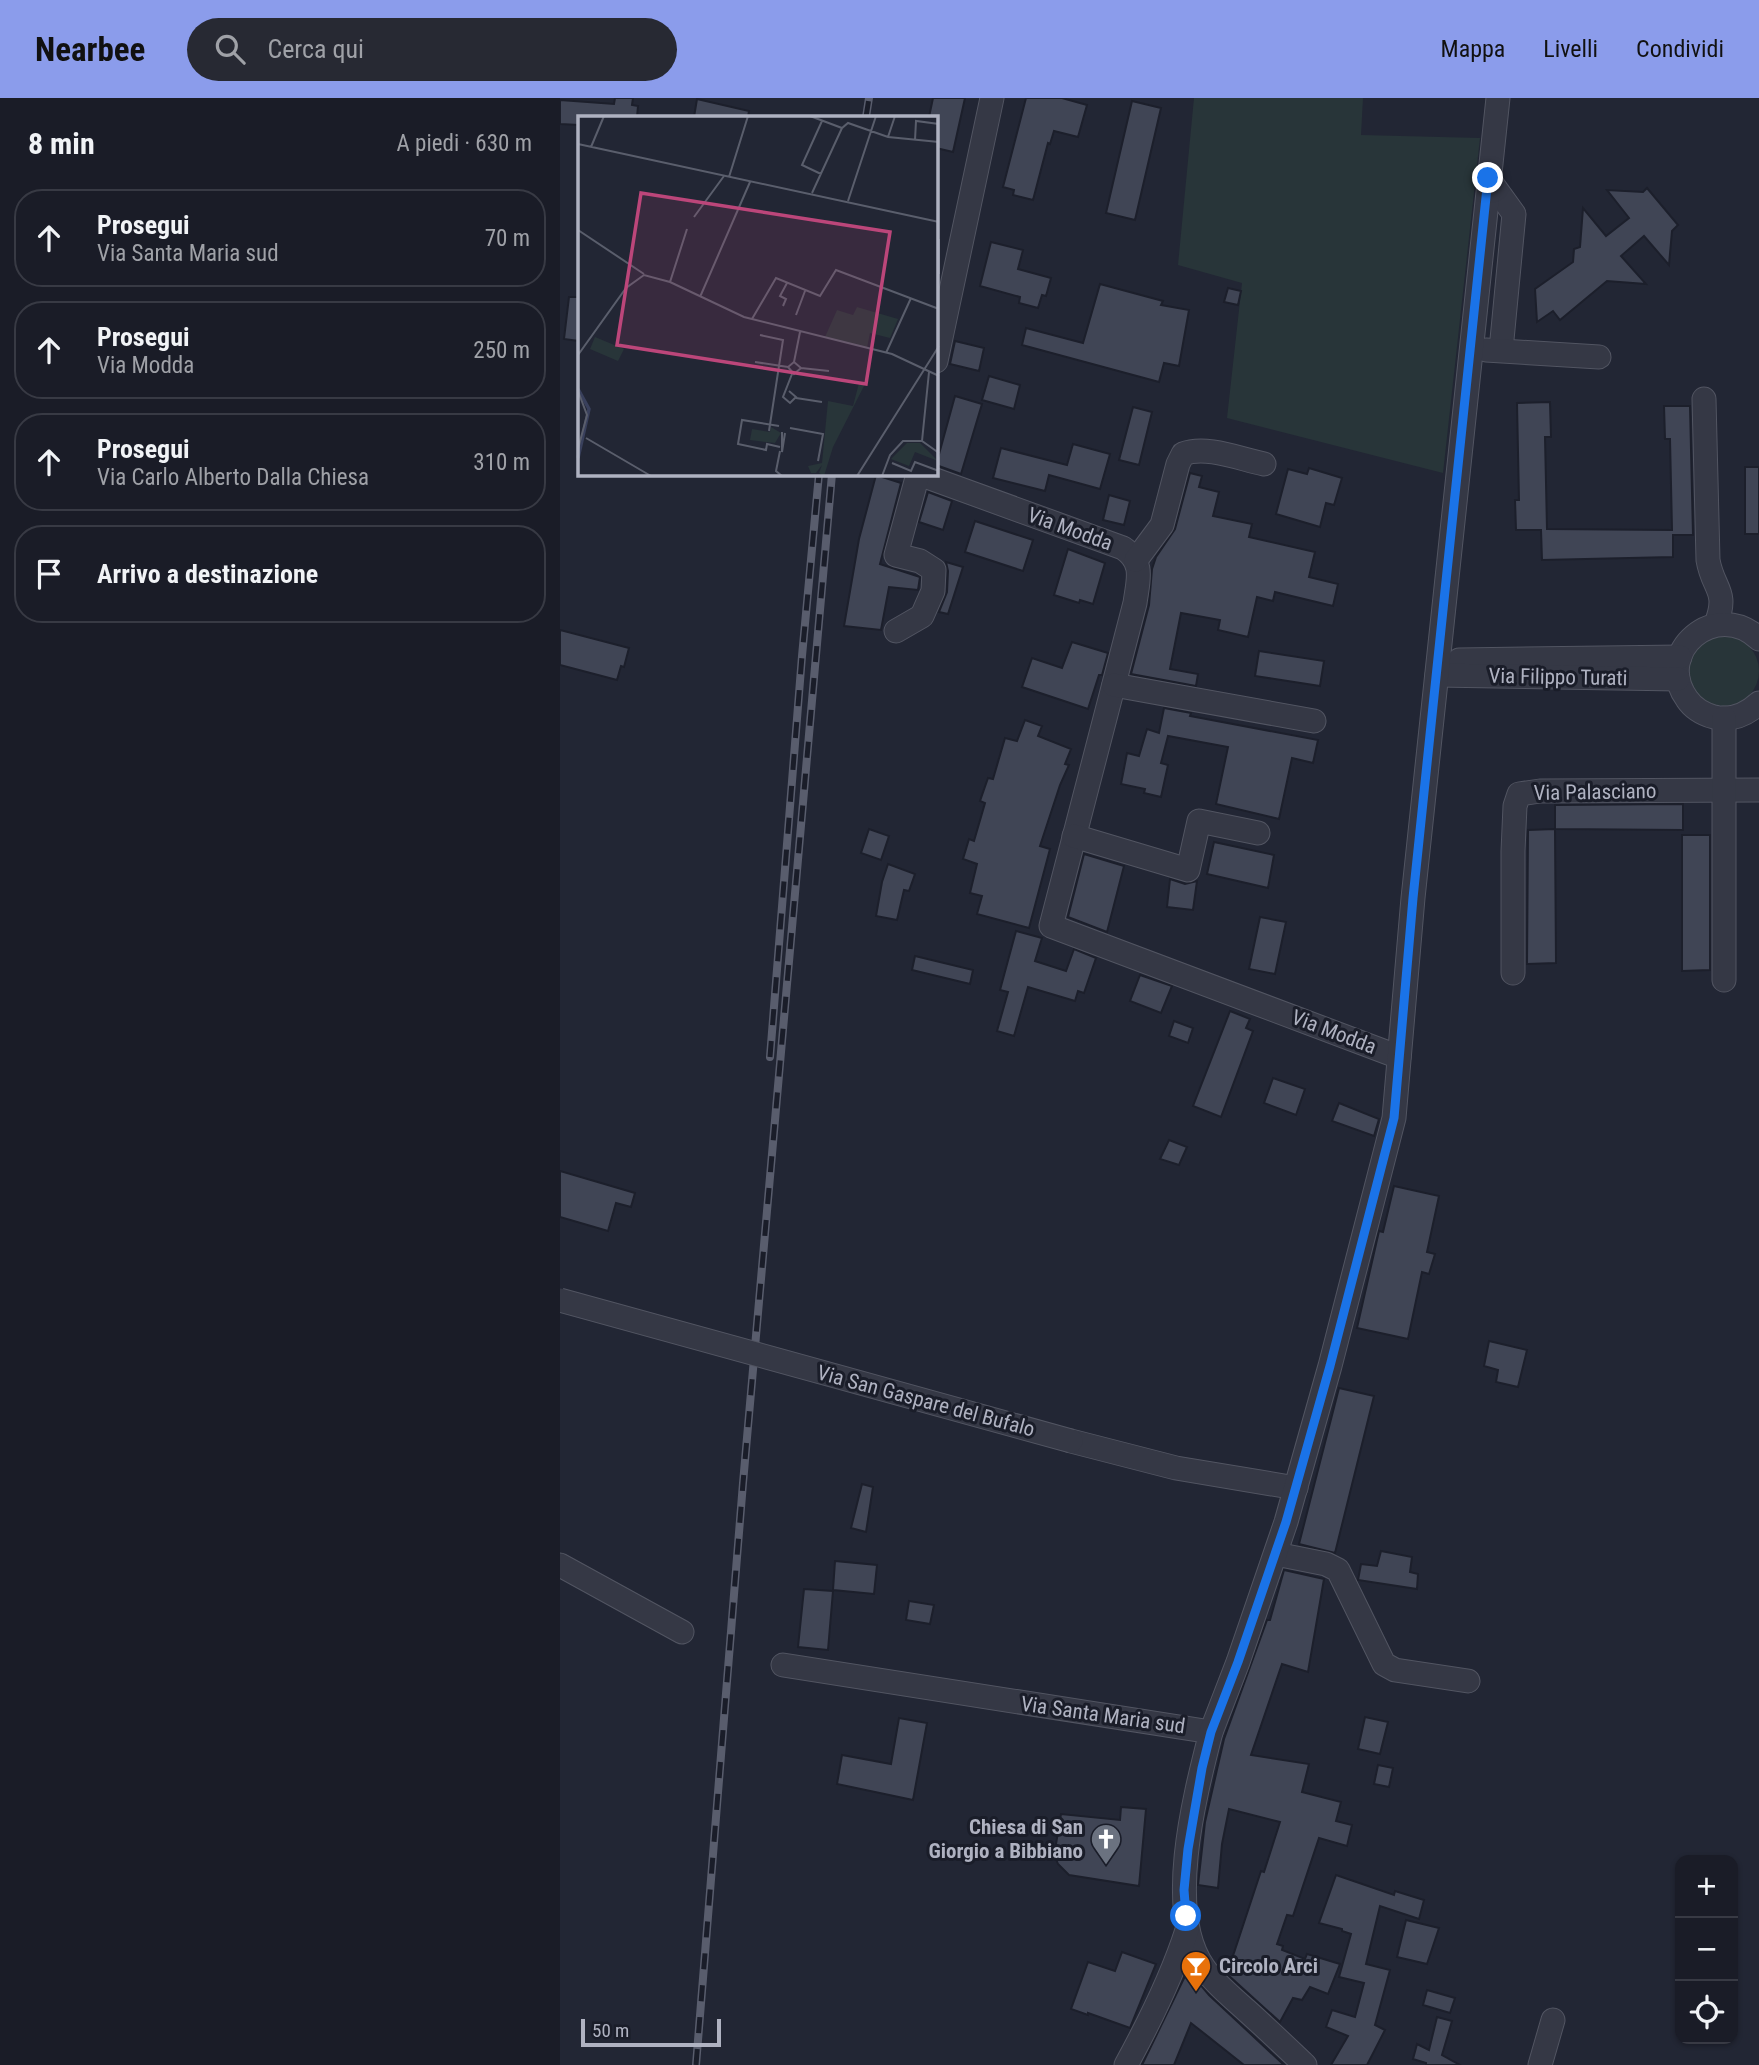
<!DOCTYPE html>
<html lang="it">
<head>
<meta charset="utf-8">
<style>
  body { margin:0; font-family:"Roboto Condensed",sans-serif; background:#272933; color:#f1f3f6 }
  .controls { position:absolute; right:21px; bottom:21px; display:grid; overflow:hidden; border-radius:14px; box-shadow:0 2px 5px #0004 }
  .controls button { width:63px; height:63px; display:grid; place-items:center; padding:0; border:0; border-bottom:2px solid #383a44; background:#1a1c27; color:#f1f3f6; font:35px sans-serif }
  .scale { position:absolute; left:21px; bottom:18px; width:140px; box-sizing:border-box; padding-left:7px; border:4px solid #afb2c1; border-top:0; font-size:19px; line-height:24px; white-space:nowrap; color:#afb2c1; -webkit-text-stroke:5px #1a1d29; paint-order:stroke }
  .stop { position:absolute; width:21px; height:21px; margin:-16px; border:5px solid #1a73e8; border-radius:50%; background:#fff }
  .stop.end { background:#1a73e8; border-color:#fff; box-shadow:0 2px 7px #0008 }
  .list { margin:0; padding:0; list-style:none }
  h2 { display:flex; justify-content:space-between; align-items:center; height:91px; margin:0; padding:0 28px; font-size:30px }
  h2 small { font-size:23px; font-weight:400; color:#9fa1a7 }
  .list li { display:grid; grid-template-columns:46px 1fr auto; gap:21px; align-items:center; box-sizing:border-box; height:98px; margin:0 14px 14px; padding:0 14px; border:2px solid #383a44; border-radius:28px }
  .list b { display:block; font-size:26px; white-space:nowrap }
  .list p { margin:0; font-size:23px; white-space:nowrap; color:#9fa1a7 }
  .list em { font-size:23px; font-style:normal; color:#9fa1a7 }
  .icon { flex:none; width:38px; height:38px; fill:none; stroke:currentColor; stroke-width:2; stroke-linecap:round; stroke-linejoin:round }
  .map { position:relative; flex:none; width:1199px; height:1967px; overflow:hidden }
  header { display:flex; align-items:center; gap:42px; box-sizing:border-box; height:98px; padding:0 35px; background:#8b9ceb; color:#111 }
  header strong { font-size:33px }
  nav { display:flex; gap:38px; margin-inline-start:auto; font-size:24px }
  .search { width:490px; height:63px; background:#272933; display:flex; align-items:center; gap:18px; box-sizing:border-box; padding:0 24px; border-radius:38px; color:#9fa1a7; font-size:26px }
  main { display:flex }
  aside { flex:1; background:#1a1c27 }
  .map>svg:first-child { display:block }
</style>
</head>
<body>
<header>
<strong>Nearbee</strong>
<div class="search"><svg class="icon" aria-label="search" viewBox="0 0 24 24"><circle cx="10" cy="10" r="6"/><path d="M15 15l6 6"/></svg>Cerca qui</div>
<nav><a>Mappa</a><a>Livelli</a><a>Condividi</a></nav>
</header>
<main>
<aside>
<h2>8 min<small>A piedi · 630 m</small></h2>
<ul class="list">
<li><svg class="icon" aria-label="ahead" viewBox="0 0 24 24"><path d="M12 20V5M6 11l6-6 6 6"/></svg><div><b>Prosegui</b><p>Via Santa Maria sud</p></div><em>70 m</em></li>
<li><svg class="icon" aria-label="ahead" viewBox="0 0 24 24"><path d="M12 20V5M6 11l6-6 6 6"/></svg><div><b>Prosegui</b><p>Via Modda</p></div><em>250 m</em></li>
<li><svg class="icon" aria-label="ahead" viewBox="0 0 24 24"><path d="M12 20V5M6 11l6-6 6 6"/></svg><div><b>Prosegui</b><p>Via Carlo Alberto Dalla Chiesa</p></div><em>310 m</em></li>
<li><svg class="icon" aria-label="arrive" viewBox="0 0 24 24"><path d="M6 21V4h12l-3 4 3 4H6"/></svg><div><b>Arrivo a destinazione</b></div></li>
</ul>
</aside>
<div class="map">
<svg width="1199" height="1967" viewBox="0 0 1199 1967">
  <rect width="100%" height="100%" fill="#222634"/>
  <g fill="#283539">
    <polygon points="634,0 803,0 801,37 920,40 883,375 667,320 682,185 618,167"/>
    <circle cx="1164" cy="573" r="35"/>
  </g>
  <g fill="#404555" stroke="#1c1f2b" stroke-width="2">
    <polygon points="55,0 73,0 72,7 78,8 77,19 19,19 19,27 0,26 0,2 54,6"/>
    <polygon points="373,0 405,0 393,54 376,50 376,19 369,19"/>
    <polygon points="466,0 502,0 527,7 518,39 494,33 490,46 488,45 473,102 453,97 454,92 443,89"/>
    <polygon points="137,1 189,13 188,19 134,19"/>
    <polygon points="572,3 601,10 575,122 546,115"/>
    <polygon points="1087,90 1118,127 1112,133 1109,167 1084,138 1061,158 1086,186 1047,183 1000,222 993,213 977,224 975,191 1013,164 1014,151 1020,149 1023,110 1046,138 1069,120 1047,92 1083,94"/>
    <polygon points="431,144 463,152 458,171 491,180 486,198 482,197 478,210 459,205 460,199 420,188"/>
    <polygon points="540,186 603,203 601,207 629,212 619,268 604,265 599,284 462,247 466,230 523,245"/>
    <polygon points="668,190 681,193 678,207 664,204"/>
    <polygon points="9,199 19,199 19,243 4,241"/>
    <polygon points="395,243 424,250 419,273 390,266"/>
    <polygon points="429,278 460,287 454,311 422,302"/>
    <polygon points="395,298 422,306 401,376 376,367"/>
    <polygon points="990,304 991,339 985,339 987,431 1112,432 1110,341 1105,341 1104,308 1130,308 1133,437 1113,437 1113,459 982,462 981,432 956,432 955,402 959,402 957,305"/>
    <polygon points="573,309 592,314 579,367 559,362"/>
    <polygon points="513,346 550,356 540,391 489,377 485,393 433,380 441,350 507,367"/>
    <rect x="1185" y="369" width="14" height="67"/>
    <polygon points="749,370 782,380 774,407 766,405 760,429 716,416 728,371 747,376"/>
    <polygon points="630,375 642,378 639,389 659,394 653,418 692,426 689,439 755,454 749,479 778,486 773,508 715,494 713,503 697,499 688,539 658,532 660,522 621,515 610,571 638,576 636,588 571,576 589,507 592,471 596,459 615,431"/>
    <polygon points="316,377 341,385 320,466 360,479 358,492 329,489 321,532 284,528 299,441"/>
    <polygon points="368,394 392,403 383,432 359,424"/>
    <polygon points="549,397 570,403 564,427 543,422"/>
    <polygon points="415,423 473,442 463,473 405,454"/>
    <polygon points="508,451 545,465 533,506 520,502 519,505 494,497"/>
    <polygon points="386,464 403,469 388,516 379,514 387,494 388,473"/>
    <polygon points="0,532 69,550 64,569 61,568 57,582 0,567"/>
    <polygon points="512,544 548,555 542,577 539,577 528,611 462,589 472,560 502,570"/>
    <polygon points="699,553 764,563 760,588 695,578"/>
    <polygon points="604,610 631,615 630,618 758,642 753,665 732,660 719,721 656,706 668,649 608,638 601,665 608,667 601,699 584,695 585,691 561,686 567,655 579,658 587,631 599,635"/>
    <polygon points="465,622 482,628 478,638 511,651 505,666 509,667 500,687 480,748 490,751 469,830 417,816 422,798 410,795 417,766 403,761 409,741 414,743 425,705 420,703 428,680 433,681 445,640 457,643"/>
    <polygon points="1123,706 1123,732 995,731 995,707"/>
    <polygon points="309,731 329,738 321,762 301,755"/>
    <polygon points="995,731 996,865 967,866 968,732"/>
    <polygon points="1122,737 1150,737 1150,872 1122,873"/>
    <polygon points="654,744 714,757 708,790 647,776"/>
    <polygon points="524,756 564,768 547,834 508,819"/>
    <polygon points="328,766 355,776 349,793 344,792 337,822 316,818 322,784"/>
    <polygon points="610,781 625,786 637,783 633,812 607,809"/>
    <polygon points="700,819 726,824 715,876 689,871"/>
    <polygon points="456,833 482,840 475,863 506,873 514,851 536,860 524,895 518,893 515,903 468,889 454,938 437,933 448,894 440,892"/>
    <polygon points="355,858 413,872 410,886 352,872"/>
    <polygon points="580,877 612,888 601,915 570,903"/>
    <polygon points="670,913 690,921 686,930 693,933 661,1019 633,1008"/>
    <polygon points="614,923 633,930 628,945 609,938"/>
    <polygon points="713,980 745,991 736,1017 704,1005"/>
    <polygon points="779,1005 819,1021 814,1038 772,1023"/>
    <polygon points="609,1042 627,1049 619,1067 600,1061"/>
    <polygon points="0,1073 75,1095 71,1109 56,1105 48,1133 0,1119"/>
    <polygon points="834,1088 879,1098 867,1154 875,1156 869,1176 862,1174 848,1241 797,1230 819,1133 823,1134"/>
    <polygon points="929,1243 967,1252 958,1289 936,1284 938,1272 924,1268"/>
    <polygon points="779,1290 814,1298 775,1455 739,1446"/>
    <polygon points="302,1386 313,1389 306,1434 291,1430"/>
    <polygon points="821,1453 852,1459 850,1474 858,1476 857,1491 798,1482 801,1466 817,1468"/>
    <polygon points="275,1463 317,1467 314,1496 273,1492"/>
    <polygon points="724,1472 764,1481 748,1574 722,1566 691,1657 749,1666 742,1694 781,1704 776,1723 792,1727 787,1748 759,1740 733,1818 727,1817 717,1846 723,1848 722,1852 745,1861 747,1856 780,1866 768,1896 750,1889 742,1902 733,1900 720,1924 667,1876 701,1773 704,1774 720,1724 669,1711 662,1746 658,1790 638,1787 645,1724 664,1641 707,1522 710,1522"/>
    <polygon points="244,1491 273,1493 268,1552 238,1549"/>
    <polygon points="349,1503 374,1507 370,1526 346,1522"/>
    <polygon points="805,1619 828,1624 820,1656 798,1651"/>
    <polygon points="339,1620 367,1625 353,1702 277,1686 282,1657 331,1666"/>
    <polygon points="818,1667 833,1670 829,1689 814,1686"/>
    <polygon points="561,1709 586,1711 579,1788 509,1777 498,1766 496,1761 496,1746 501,1716 560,1722"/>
    <polygon points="776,1777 834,1797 835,1793 864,1802 859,1821 820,1808 806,1866 830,1872 815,1927 825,1932 807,1967 771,1967 788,1938 766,1929 772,1912 795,1919 804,1885 779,1879 791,1836 782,1833 782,1831 759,1825"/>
    <polygon points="846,1822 879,1830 867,1866 837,1859"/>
    <polygon points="562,1854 596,1866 570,1930 528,1915 528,1917 511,1911 528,1864 555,1873"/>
    <polygon points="629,1873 649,1897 724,1967 684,1967 631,1925 614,1967 582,1967 627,1874"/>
    <polygon points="867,1892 895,1900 890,1915 863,1907"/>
    <polygon points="877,1919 892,1923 882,1957 900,1967 866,1967 866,1965 853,1961 857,1946 869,1952"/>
  </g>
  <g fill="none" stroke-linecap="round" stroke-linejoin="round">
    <g stroke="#525562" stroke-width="25">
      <g id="minor">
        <polyline points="928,80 954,116 941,252"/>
        <polyline points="926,252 1039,259"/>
        <polyline points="376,263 432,0"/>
        <path d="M1144 301 1148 462C1153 492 1169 492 1156 526"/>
        <path d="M359 376 563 450C585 465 578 482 575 505L491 828 839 959"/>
        <path d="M576 462 602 427 618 366 623 356C646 347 680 361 704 366"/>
        <polyline points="336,533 362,518 373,493 374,472 360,463 336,457 358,376"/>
        <path d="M1199 541C1156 500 1093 554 1127 601 1133 610 1143 616 1154 619 1171 623 1186 617 1199 605"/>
        <polyline points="899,562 1120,559"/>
        <polyline points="877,577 1118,581"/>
        <polyline points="554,587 754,623"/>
        <polyline points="514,738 628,772 639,723 698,735"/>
        <polyline points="953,875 953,753 955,708 959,696 980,693 1199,692"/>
        <polyline points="1164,882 1164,620"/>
        <polyline points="511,1343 616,1370 736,1390"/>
        <polyline points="716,1456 766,1466 778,1472 824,1566 835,1572 908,1583"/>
        <polyline points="0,1467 122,1534"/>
        <path d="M223 1567 651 1634C635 1697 604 1814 644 1870 655 1886 672 1899 686 1912 706 1930 726 1949 745 1967"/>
        <polyline points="651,1634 678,1564 726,1424 770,1268 834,1020 853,800 938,0"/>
        <path d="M566 1967C590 1923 612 1879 627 1832"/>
        <polyline points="980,1967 993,1922"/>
      </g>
    </g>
    <use href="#minor" stroke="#353845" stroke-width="23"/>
    <g stroke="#595d6d" stroke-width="8">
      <g id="rail">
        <polyline points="306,19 309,0"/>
        <polyline points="210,959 242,558 259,376"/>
        <polyline points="136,1967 183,1385 272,376"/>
      </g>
    </g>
    <use href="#rail" stroke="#1a1d29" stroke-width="5" stroke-dasharray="16" stroke-linecap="butt"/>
    <g stroke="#525562" stroke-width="25" stroke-linecap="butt">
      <polyline id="minor-bridge" points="0,1202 511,1343"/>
    </g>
    <use href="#minor-bridge" stroke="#353845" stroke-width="23"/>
  </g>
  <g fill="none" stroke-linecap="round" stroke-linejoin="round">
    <polyline stroke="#1a73e8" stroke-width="9" points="626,1818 624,1792 628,1751 642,1670 651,1634 678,1564 726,1424 770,1268 834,1020 853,800 928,80"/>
  </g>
  <defs>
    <g id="church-pin" transform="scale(1.575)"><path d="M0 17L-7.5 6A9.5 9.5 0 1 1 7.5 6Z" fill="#6b7280" stroke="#1a1d29"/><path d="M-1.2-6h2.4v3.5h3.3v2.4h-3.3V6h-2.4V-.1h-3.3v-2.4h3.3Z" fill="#fff"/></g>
    <g id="bar-pin" transform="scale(1.575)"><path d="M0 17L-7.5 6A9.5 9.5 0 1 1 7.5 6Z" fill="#e8710a" stroke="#1a1d29"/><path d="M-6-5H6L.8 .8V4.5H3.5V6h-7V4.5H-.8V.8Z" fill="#fff"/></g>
  </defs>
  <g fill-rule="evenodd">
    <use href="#church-pin" x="546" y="1741"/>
    <use href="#bar-pin" x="636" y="1868"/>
  </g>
  <g text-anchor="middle" stroke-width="6" stroke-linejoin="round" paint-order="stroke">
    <g font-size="21" fill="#afb2c1" stroke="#1a1d29">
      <text transform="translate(510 431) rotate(20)" y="7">Via Modda</text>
      <text transform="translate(998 579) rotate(1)" y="7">Via Filippo Turati</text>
      <text transform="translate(1035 694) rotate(-1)" y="7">Via Palasciano</text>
      <text transform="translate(774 934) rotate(21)" y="7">Via Modda</text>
      <text transform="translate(366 1303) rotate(15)" y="7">Via San Gaspare del Bufalo</text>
      <text transform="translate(543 1617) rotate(8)" y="7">Via Santa Maria sud</text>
    </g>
    <g font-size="21" font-weight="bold" fill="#afb2c1" stroke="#1a1d29" text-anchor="end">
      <text x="523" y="1736">Chiesa di San<tspan x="523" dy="24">Giorgio a Bibbiano</tspan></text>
      <text x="659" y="1875" text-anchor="start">Circolo Arci</text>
    </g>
  </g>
  <g transform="translate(18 18)">
    <rect width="360" height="360" fill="#222634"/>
    <path d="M279 191 320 203 312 222 292 217 289 232 247 221 259 194 275 199ZM17 221 46 233 40 245 12 233ZM281 267 287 268 255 331 246 360 241 357 244 349 238 357H233L230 350 244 347 250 285 275 290ZM193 311 203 317 197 327 172 324 174 313 192 316ZM329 327H342L360 345 337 336 331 350 313 343Z" fill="#283539"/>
    <path fill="none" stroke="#39405c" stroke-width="3.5" d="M0 273 11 293 0 342"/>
    <path fill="none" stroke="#5a5e6c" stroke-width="2" d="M232 0 264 12 270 7 310 21 361 26M310 21 317 0M337 24 338 5 361 8M0 28 361 106M13 31 26 0M243 58 224 49 244 5M151 61 170 0M234 77 264 12M270 85 298 0M116 101 146 60M0 114 66 158M361 123V158M92 166 166 201 314 238 361 260M122 181 172 66M205 190 208 183 202 180 209 167M218 199 227 175M174 203 198 162 242 180 258 154 361 193M182 219 205 224 191 315M308 237 333 182M0 239 48 172 66 159 92 166 109 113M177 246 210 251M216 246 223 252 216 258 210 251 216 246 222 216M223 252 251 255M0 275 9 299 0 333M211 275 218 281 212 287 205 281 214 258M218 282 244 286M201 310 164 304 160 328 188 334 189 328 202 331M212 312 245 318 240 345M204 316V336L207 317M8 322 73 360M344 325 351 256M202 335 198 355 204 360M314 347 333 355 337 346 361 355M279 360 361 230M304 360 312 339 325 325H344L361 337"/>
    <path fill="#bc467a" fill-opacity="0.15" stroke="#bc467a" stroke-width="3.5" d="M63 77 312 116 288 268 39 229Z"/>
    <rect width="360" height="360" fill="none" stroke="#afb2c1" stroke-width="3.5"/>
  </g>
</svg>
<div class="controls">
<button>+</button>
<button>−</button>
<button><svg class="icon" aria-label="locate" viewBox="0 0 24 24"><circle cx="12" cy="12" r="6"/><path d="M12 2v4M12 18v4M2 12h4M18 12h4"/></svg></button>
</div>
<div class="scale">50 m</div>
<div class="stop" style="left:626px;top:1818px"></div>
<div class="stop end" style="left:928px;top:80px"></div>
</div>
</main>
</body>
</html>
